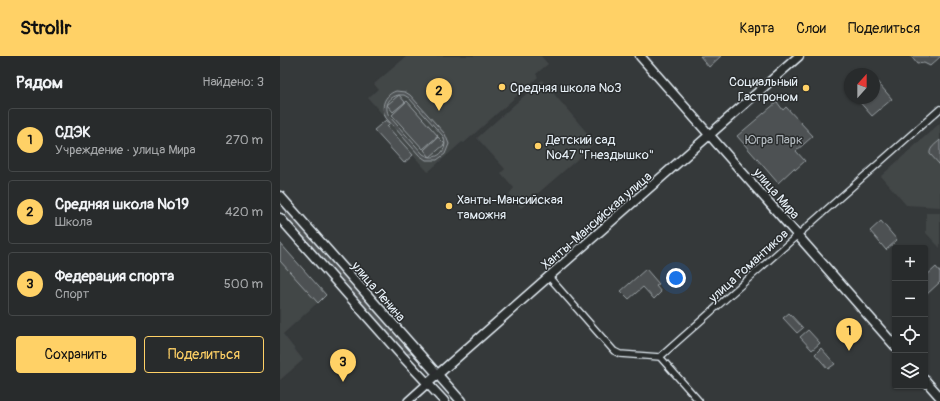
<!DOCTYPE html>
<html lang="ru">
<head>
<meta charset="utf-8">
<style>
  body { margin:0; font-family:Pangolin,sans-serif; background:#343738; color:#f1f3f6 }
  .controls { position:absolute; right:12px; bottom:12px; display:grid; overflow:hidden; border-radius:4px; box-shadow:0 1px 3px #0004 }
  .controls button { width:36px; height:36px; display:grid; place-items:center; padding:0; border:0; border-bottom:1px solid #444748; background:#282b2c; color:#f1f3f6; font:20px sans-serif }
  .compass { position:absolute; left:564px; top:12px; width:36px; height:36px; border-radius:50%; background:#282b2c; box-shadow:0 1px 3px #0004; rotate:21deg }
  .you { position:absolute; left:396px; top:222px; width:14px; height:14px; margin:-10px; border:3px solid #fff; border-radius:50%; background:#1a73e8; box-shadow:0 0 0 6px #1a73e833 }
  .badge { display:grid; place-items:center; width:26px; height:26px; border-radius:50%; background:#ffd166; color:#111; font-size:13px; font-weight:700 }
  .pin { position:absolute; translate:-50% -33px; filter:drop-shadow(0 1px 2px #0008) }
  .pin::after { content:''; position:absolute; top:21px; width:14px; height:12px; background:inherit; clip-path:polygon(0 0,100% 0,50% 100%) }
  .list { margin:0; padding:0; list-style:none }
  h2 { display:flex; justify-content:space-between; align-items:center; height:52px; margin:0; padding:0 16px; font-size:17px }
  h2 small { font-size:13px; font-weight:400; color:#a5a7a9 }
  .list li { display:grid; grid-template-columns:26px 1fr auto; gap:12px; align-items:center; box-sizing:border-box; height:64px; margin:0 8px 8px; padding:0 8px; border:1px solid #444748; border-radius:4px }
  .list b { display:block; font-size:15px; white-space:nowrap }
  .list p { margin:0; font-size:13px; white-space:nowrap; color:#a5a7a9 }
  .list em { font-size:13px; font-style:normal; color:#a5a7a9 }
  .actions { display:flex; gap:8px; padding:12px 16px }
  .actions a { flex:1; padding:9px 0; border:1px solid #ffd166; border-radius:4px; text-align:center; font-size:14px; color:#ffd166 }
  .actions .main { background:#ffd166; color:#111 }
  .icon { flex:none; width:22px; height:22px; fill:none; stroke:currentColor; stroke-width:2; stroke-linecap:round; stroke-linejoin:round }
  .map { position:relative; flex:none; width:660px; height:345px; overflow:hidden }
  header { display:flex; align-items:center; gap:24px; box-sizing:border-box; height:56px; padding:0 20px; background:#ffd166; color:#111 }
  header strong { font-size:19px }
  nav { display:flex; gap:22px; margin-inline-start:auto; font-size:14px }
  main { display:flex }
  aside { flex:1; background:#282b2c }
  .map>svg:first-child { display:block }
</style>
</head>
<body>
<header>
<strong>Strollr</strong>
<nav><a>Карта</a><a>Слои</a><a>Поделиться</a></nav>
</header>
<main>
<aside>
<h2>Рядом<small>Найдено: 3</small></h2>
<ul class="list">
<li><span class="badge">1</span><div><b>СДЭК</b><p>Учреждение · улица Мира</p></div><em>270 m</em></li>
<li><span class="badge">2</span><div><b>Средняя школа №19</b><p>Школа</p></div><em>420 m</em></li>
<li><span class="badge">3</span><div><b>Федерация спорта</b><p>Спорт</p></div><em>500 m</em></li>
</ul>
<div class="actions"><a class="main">Сохранить</a><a>Поделиться</a></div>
</aside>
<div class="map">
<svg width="660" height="345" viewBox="0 0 660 345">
  <rect width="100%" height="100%" fill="#35393a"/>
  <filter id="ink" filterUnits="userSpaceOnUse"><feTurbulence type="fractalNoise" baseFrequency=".025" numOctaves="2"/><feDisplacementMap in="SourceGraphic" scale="8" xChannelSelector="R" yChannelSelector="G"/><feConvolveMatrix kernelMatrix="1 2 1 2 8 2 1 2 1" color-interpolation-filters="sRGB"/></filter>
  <g filter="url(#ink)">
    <g fill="#424647">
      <polygon points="127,0 261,0 268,8 256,18 258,21 184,87 182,86 148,116 107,70 110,67 88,42 98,33 94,28"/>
      <polygon points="262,24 315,86 300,101 241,152 229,138 234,132 221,117 225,113 197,82"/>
      <polygon points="660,67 660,151 626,149 601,120"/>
      <polygon points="646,157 660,157 660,192 646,177"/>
      <polygon points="0,187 46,239 3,278 23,304 0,324"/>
    </g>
    <g fill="#4d5152" stroke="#9aa1a5" fill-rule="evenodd">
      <polygon points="420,0 441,0 429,11"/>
      <polygon points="631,0 660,0 660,1 650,10 644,7 637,8"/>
      <polygon points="594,22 612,43 592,60 576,42 594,42"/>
      <path d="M116 35 125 36 130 39 165 78 169 88 165 98 157 104H146L139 99 106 62C100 51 104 39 116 35ZM119 39H124L129 42 163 80C170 94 156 107 143 98L109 60C104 50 108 41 119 39Z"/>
      <polygon points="119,39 125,46 113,56 107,49"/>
      <polygon points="127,45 158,80 143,93 112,59"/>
      <polygon points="497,46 503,54 506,51 533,80 516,95 525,105 515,114 514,112 498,127 457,80"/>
      <polygon points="106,64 110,67 107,70 133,99 124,107 94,74"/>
      <polygon points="158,81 165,88 150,101 144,94"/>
      <path d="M660 84V109L650 98C649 92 656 88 660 84Z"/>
      <polygon points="8,155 131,295 130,298 126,298 4,159"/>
      <polygon points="601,165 617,184 606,194 590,175"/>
      <polygon points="0,187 46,239 38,247 0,205"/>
      <polygon points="656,211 660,216 660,226 645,240 645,221"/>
      <polygon points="366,213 379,228 376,230 381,236 374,243 363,231 349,243 341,235"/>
      <polygon points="509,257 523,272 517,277 503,262"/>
      <polygon points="528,274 540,287 532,294 520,281"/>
      <polygon points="541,292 555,308 548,313 535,298"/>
    </g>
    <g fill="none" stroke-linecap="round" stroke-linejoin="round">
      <g stroke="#e8f1f8" stroke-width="8">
        <g id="minor">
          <polyline points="269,221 334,295 340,298 380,301 419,345"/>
          <polyline points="380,301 660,53"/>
        </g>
      </g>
      <g stroke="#e8f1f8" stroke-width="10">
        <polyline id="secondary" points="128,345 148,327"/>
      </g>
      <g stroke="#e8f1f8" stroke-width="11">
        <g id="primary">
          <polyline points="360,0 615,290"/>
          <polyline points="0,140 181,345"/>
          <polyline points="0,162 122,300 164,345"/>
          <polyline points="645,324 660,341"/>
          <polyline points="148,327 519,0"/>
        </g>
      </g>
      <use href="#minor" stroke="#2a2d2e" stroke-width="5.5"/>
      <use href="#secondary" stroke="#2a2d2e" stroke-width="7"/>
      <use href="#primary" stroke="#2a2d2e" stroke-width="8"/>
    </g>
  </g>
  <g fill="#ffd166" stroke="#2a2d2e" stroke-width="1.5">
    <circle cx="222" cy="31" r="4"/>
    <circle cx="526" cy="32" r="4"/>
    <circle cx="258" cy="90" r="4"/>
    <circle cx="169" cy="150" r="4"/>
  </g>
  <g text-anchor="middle" stroke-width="3" stroke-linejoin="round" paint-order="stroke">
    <g font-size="13" fill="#e8f1f8" stroke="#2a2d2e" text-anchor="start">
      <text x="518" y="30" text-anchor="end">Социальный<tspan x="518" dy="15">Гастроном</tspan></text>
      <text x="230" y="36">Средняя школа №3</text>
      <text x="266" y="88">Детский сад<tspan x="266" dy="15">№47 "Гнездышко"</tspan></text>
      <text x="177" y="148">Ханты-Мансийская<tspan x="177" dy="15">таможня</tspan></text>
    </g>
    <g font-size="13" fill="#b2b9be" stroke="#2a2d2e">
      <text x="494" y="88">Югра Парк</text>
    </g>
    <g font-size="13" fill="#e8f1f8" stroke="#2a2d2e">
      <text transform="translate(497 137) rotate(49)" y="5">улица Мира</text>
      <text transform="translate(316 164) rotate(-41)" y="5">Ханты-Мансийская улица</text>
      <text transform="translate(468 209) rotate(-42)" y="5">улица Романтиков</text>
      <text transform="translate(99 235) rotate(49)" y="5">улица Ленина</text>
    </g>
  </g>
</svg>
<div class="controls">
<button>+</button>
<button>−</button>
<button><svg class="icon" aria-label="locate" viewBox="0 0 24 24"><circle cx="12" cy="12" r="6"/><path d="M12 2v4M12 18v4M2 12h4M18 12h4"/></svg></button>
<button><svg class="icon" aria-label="layers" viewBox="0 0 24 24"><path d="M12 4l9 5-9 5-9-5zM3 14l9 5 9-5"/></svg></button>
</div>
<svg class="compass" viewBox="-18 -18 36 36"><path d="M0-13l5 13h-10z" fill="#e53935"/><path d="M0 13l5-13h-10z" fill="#a5a7a9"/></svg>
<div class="you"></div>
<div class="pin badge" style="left:569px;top:295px">1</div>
<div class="pin badge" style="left:159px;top:55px">2</div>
<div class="pin badge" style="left:63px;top:326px">3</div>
</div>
</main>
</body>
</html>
